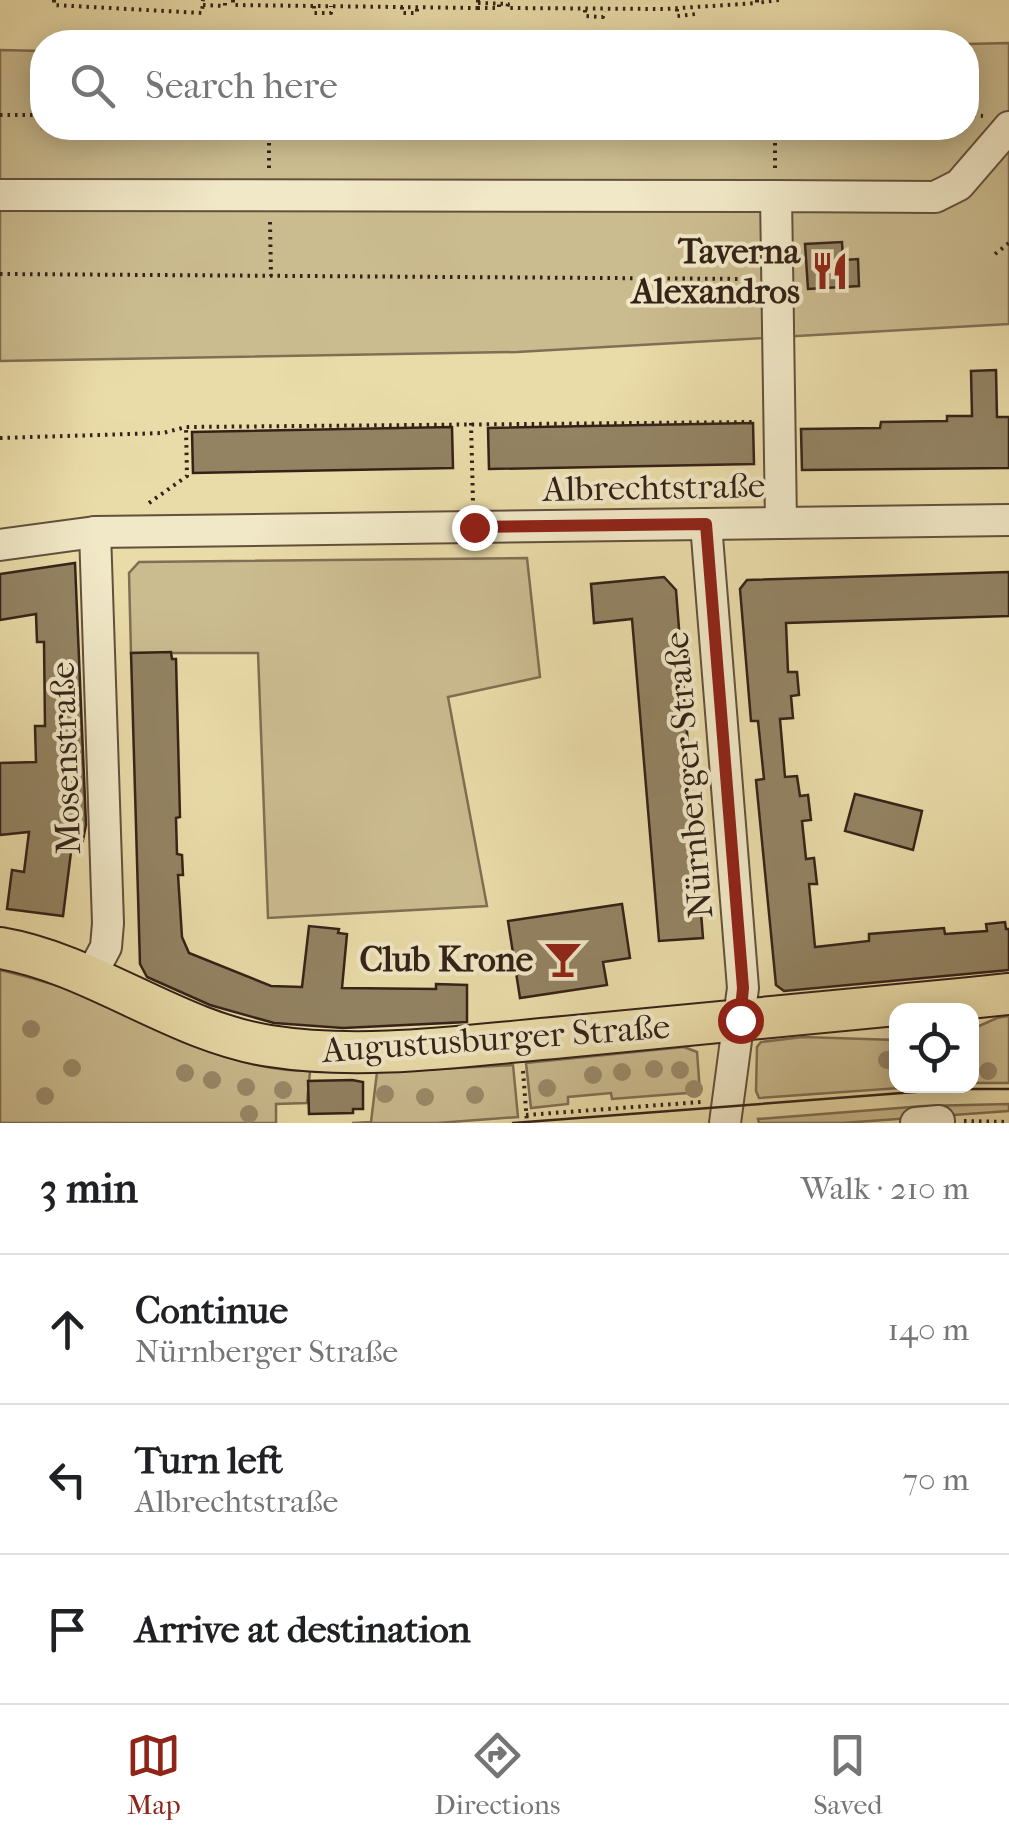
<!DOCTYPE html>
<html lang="en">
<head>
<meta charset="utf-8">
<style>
  body { margin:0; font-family:"IM FELL French Canon",serif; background:#f2f2f2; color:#202124 }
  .controls { position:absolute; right:30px; bottom:30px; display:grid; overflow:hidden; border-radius:20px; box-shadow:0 5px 25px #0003 }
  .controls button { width:90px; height:90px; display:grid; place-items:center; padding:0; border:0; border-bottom:2px solid #e0e0e0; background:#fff; color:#202124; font:50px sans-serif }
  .stop { position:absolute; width:30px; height:30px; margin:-22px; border:8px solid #8f2418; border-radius:50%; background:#fff }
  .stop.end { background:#8f2418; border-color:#fff; box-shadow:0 2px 10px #0008 }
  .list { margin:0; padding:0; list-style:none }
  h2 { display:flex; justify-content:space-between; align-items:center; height:130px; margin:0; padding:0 40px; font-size:42px }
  h2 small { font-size:32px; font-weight:400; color:#757577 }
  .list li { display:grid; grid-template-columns:65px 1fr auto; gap:30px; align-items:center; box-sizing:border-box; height:150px; padding:0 40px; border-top:2px solid #e0e0e0 }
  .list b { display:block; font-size:38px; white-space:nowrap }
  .list p { margin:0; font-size:32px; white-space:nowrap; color:#757577 }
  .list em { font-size:32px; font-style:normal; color:#757577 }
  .icon { flex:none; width:55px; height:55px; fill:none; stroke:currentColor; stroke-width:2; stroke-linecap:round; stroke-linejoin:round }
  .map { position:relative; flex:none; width:1009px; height:1123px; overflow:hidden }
  .search { position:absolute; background:#fff; box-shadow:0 5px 25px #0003; left:30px; right:30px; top:30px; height:110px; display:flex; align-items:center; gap:25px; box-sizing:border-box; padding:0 35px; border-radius:40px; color:#757577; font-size:38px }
  .sheet { height:580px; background:#fff }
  nav { display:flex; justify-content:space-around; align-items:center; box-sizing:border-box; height:140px; border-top:2px solid #e0e0e0; background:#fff; font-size:28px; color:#757577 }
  nav a { display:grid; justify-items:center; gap:5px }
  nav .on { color:#8f2418 }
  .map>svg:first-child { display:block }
</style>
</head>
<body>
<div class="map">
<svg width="1009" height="1123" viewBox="0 0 1009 1123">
  <rect width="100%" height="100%" fill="#eadca9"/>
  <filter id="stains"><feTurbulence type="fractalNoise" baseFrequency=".002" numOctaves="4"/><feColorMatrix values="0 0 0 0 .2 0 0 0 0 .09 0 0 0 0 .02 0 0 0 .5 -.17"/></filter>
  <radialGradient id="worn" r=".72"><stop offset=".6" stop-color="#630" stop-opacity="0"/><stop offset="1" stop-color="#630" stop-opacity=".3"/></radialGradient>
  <g fill="#cbbc90" stroke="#806f54" stroke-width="2.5">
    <polygon points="1009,43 1009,324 517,352 0,361 0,50 42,51 42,128 966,128 967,44"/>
    <polygon points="527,558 540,677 448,697 487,906 268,918 258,653 131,653 129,573 139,562"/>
    <path d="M0 970C28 977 56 984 82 995 158 1026 225 1071 310 1071L307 1103 276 1104V1123H0Z"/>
    <polygon points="1009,1016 1009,1083 972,1083 972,1029 997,1018"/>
    <polygon points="803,1037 896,1040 896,1086 928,1086 759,1098 756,1091 757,1047 761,1042"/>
    <polygon points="684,1047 697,1052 700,1092 612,1099 611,1093 568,1097 568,1104 531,1108 526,1063"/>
    <polygon points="513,1065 518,1117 437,1123 352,1123 371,1122 377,1072"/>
    <polygon points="1009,1104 1009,1111 842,1123 759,1123 758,1119 924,1106"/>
  </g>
  <g fill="#938363" stroke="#342218" stroke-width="2.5">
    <polygon points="842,242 843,260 858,259 859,286 808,289 805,244"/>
    <polygon points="996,370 997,417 1009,417 1009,468 802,470 801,429 880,428 881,422 947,421 947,416 972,416 971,371"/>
    <polygon points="753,423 754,464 489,469 488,428"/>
    <polygon points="452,427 453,468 193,473 192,432"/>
    <polygon points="75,563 86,825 82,845 72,844 63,916 7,909 12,870 24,872 29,832 0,835 0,763 36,762 35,726 45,726 44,642 37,642 36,614 0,620 0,574"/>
    <polygon points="1009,572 1009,616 786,623 788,672 797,672 799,695 791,696 793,718 780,719 785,777 797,776 800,796 808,795 811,820 802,821 806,859 814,858 817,884 809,884 815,947 869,941 869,934 944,928 945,934 987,931 986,924 1005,922 1006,929 1009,929 1009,970 784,991 776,985 756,780 764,779 758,721 751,721 740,589 747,580"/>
    <polygon points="664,577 676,590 703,938 659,941 632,619 594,623 591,584"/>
    <polygon points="171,652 172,659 176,659 180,817 176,818 177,854 182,855 183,875 178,875 182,937 189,953 271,986 302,987 309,926 339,929 338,933 347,934 342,988 436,989 436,984 467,985 467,1022 343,1028 274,1023 210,1005 147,977 140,964 131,653"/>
    <polygon points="855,794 922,811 913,850 845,831"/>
    <polygon points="622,904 630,958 603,962 607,985 520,998 508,921"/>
    <polygon points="352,1080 363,1082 363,1109 353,1109 353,1113 309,1114 308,1081"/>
  </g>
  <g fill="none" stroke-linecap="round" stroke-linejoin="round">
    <g stroke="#62503c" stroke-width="34">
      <g id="minor">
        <polyline points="0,195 776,196"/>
        <polyline points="781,523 776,196 935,197 959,185 1009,127"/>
        <polyline points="706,524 743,988 725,1123"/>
        <polyline points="0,545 95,532 1009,520"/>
        <polyline points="90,977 106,947 108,923 95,532"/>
        <polyline points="916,1123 939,1121"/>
      </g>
    </g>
    <g stroke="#342218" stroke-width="44">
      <path id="major" d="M0 948C94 964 176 1032 270 1046 364 1061 469 1045 564 1037 713 1023 861 1009 1009 994"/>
    </g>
    <g stroke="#342218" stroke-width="4" stroke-dasharray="2.5 5" stroke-linecap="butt">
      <polyline points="54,0 54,5 202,13 203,0"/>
      <polyline points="233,0 233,5 478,8"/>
      <polyline points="478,0 478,8 499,8 499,4"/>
      <polyline points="757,0 757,3 779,0"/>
      <polyline points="478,3 508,4 507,8 665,9 757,3"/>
      <polyline points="203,5 225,6 225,0"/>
      <polyline points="314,6 314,13 331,13 331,6"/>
      <polyline points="402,7 402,13 417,13 417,9"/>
      <polyline points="677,9 677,16 696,14 696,10"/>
      <polyline points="585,10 585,16 603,17 604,11"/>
      <polyline points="966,114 983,116"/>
      <polyline points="0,115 42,115"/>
      <polyline points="269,128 269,168"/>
      <polyline points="775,128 775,168"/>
      <polyline points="270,222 271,276"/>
      <polyline points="995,254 1009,243"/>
      <polyline points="0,274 750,279"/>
      <polyline points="471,423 473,502"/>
      <polyline points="0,438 163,433 186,427 755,422"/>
      <polyline points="149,503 187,476 186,427"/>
      <polyline points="523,1071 527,1123"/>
      <polyline points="526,1115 701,1102"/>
      <polyline points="964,1121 1009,1122"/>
    </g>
    <use href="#minor" stroke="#f1e8c7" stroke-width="30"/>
    <use href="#major" stroke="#eadca9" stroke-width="40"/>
    <polyline stroke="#342218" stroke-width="2.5" points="513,1123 954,1089 1009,1089"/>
  </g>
  <g fill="#9b8b6a">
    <circle cx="31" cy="1029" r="9"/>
    <circle cx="887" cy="1060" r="9"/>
    <circle cx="72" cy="1068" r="9"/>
    <circle cx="654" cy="1069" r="9"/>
    <circle cx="680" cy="1070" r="9"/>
    <circle cx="988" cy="1071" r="9"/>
    <circle cx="622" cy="1072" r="9"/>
    <circle cx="185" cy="1073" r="9"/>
    <circle cx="593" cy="1075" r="9"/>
    <circle cx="212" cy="1080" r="9"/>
    <circle cx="246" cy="1087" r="9"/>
    <circle cx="547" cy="1088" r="9"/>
    <circle cx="694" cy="1089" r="9"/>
    <circle cx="283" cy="1090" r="9"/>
    <circle cx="385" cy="1094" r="9"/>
    <circle cx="475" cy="1095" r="9"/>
    <circle cx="45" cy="1096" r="9"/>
    <circle cx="425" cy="1097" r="9"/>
    <circle cx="249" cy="1114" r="9"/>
  </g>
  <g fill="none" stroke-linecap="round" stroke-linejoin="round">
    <polyline stroke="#8f2418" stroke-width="12" points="474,527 706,524 743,988 740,1020"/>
  </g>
  <defs>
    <g id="restaurant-bare" transform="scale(3)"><path d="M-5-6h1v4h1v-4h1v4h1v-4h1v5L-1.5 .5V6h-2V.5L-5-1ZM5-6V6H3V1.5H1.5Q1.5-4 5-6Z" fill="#8f2418" stroke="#f1e8c7" stroke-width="2.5" paint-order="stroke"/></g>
    <g id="bar-bare" transform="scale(3)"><path d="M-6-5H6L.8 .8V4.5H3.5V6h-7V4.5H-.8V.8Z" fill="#8f2418" stroke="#f1e8c7" stroke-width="2.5" paint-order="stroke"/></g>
  </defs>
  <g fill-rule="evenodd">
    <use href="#restaurant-bare" x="830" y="271"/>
    <use href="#bar-bare" x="563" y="959"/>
  </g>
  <g text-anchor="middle" stroke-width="8" stroke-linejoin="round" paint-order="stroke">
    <g font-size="35" font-weight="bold" fill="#342218" stroke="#f1e8c7" text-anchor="end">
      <text x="800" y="263">Taverna<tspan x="800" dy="40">Alexandros</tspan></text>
      <text x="533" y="971">Club Krone</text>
    </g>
    <g font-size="35" fill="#342218" stroke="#f1e8c7">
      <text transform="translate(654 487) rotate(-1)" y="12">Albrechtstraße</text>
      <text transform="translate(65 758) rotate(-92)" y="12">Mosenstraße</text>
      <text transform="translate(688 775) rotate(-95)" y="12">Nürnberger Straße</text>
      <text transform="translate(496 1038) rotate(-4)" y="12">Augustusburger Straße</text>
    </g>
  </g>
  <rect width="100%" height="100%" filter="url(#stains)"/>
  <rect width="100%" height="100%" fill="url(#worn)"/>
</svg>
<div class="controls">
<button><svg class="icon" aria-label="locate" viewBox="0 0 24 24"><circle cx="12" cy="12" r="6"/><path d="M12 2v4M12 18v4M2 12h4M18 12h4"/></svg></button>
</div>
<div class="stop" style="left:740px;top:1020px"></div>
<div class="stop end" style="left:474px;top:527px"></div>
<div class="search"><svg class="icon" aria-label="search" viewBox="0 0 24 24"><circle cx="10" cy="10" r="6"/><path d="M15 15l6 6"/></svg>Search here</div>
</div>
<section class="sheet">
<h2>3 min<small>Walk · 210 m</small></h2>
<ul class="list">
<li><svg class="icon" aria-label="ahead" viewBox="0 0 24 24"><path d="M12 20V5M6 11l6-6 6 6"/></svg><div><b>Continue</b><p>Nürnberger Straße</p></div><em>140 m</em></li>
<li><svg class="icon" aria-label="left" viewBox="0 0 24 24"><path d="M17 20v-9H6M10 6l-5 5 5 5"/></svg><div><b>Turn left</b><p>Albrechtstraße</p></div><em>70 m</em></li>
<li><svg class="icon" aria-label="arrive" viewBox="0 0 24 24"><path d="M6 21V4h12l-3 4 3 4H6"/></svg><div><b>Arrive at destination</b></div></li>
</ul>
</section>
<nav>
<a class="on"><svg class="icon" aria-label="map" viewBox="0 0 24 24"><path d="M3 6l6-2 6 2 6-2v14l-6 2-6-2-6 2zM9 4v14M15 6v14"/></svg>Map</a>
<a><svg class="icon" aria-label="directions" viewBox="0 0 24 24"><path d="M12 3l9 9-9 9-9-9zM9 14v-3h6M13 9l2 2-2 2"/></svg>Directions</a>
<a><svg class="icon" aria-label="saved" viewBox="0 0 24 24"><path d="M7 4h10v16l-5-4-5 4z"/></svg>Saved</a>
</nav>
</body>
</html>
